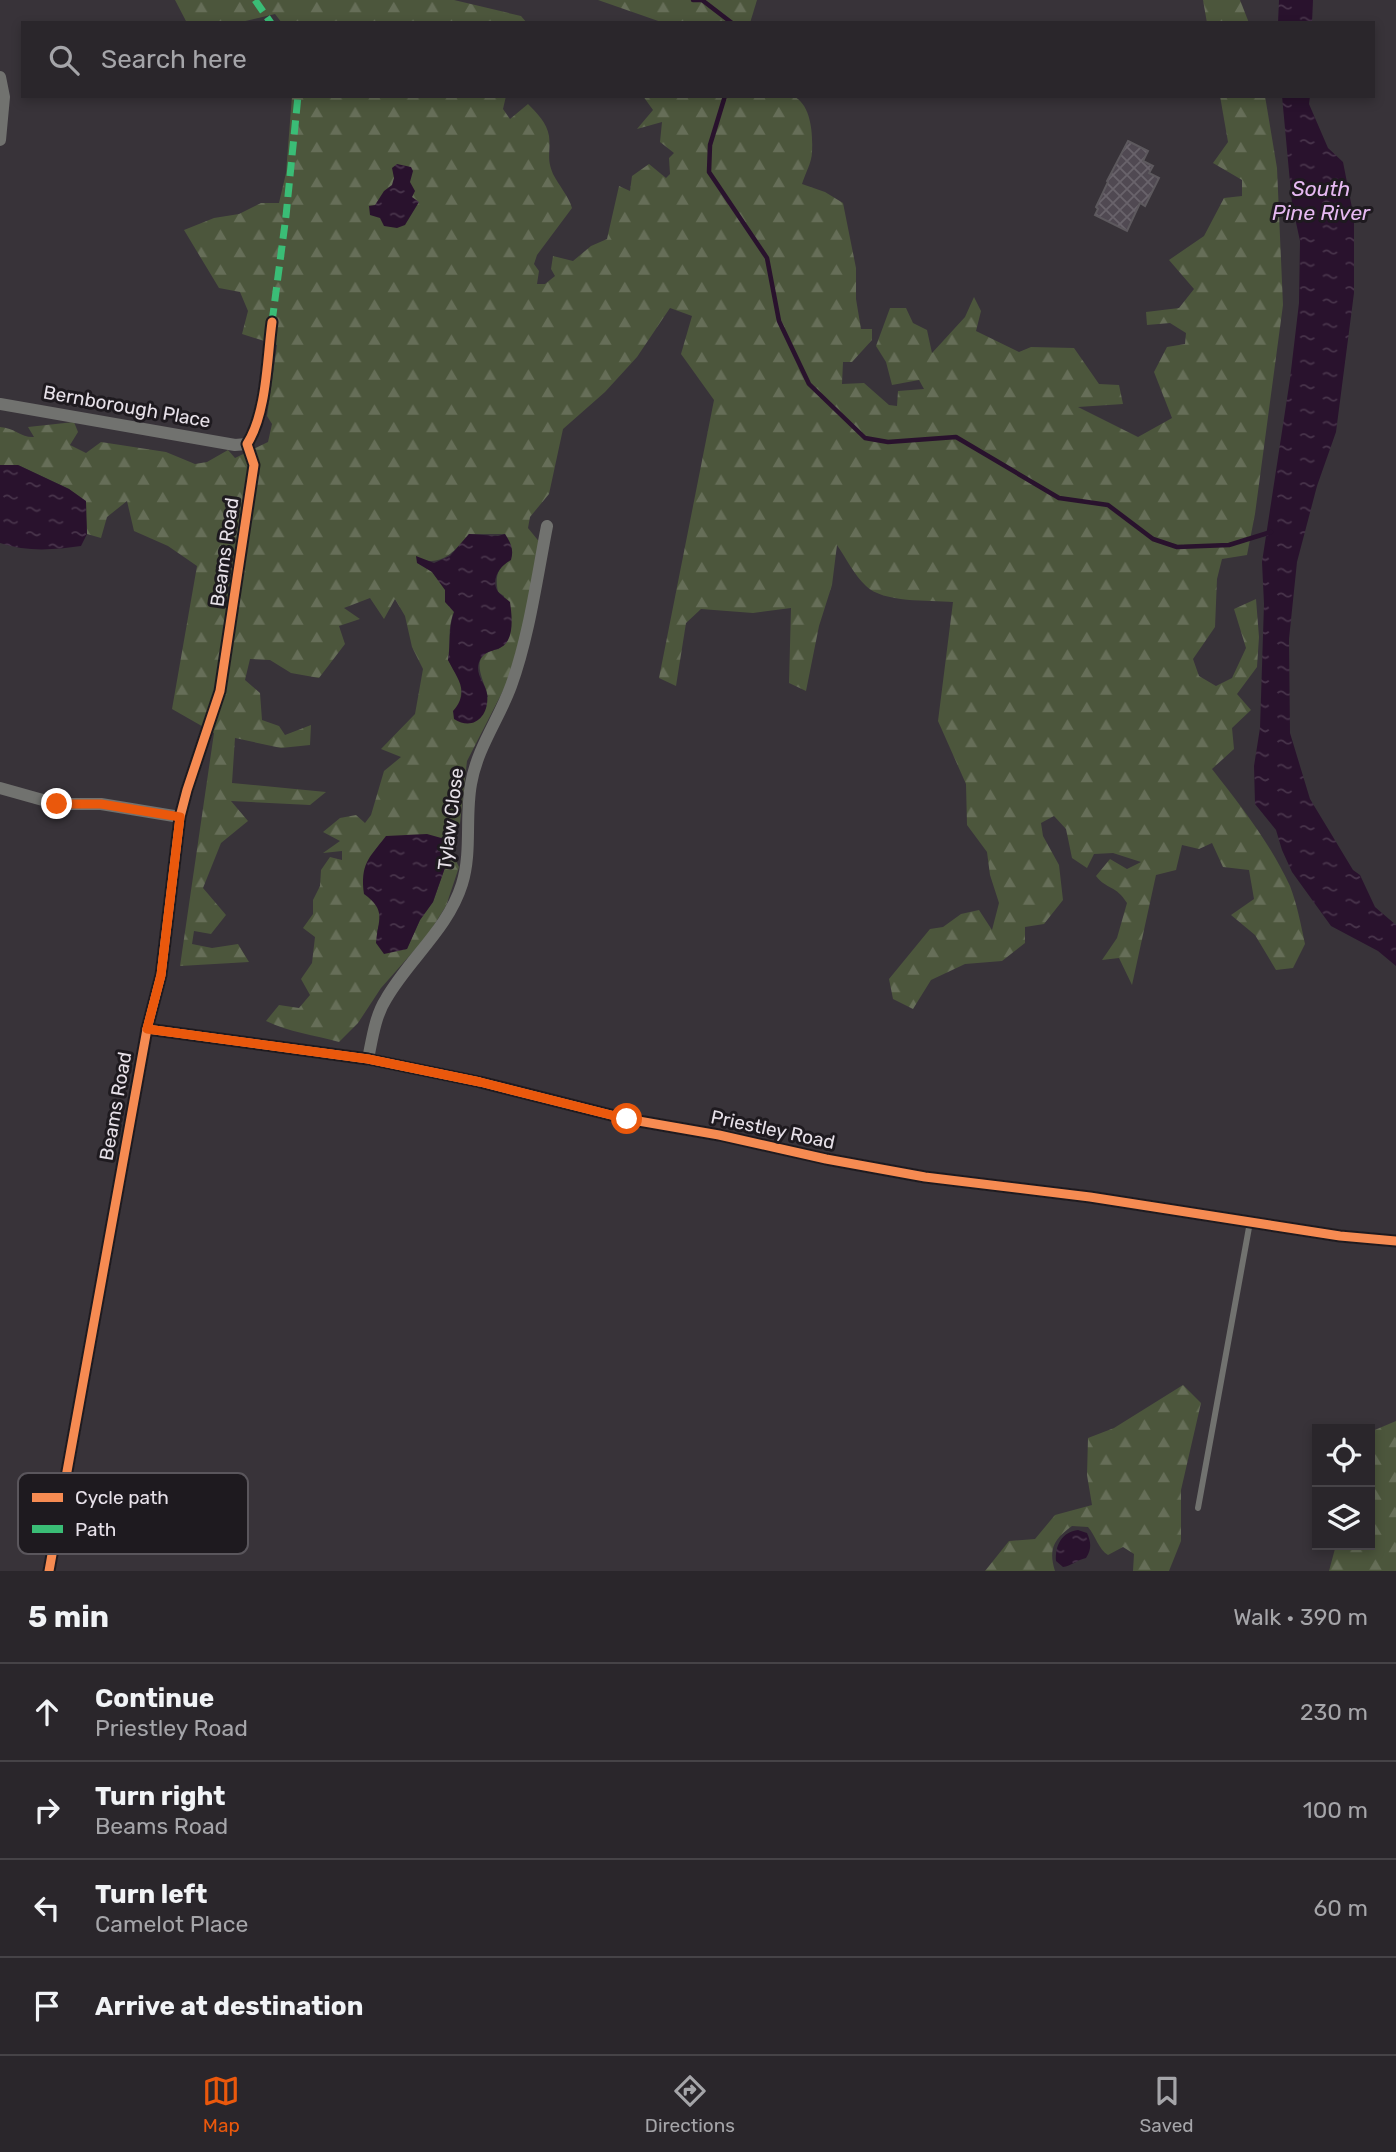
<!DOCTYPE html>
<html lang="en">
<head>
<meta charset="utf-8">
<style>
  body { margin:0; font-family:Rubik,sans-serif; background:#363237; color:#f1f3f6 }
  .controls { position:absolute; right:21px; bottom:21px; display:grid; overflow:hidden; border-radius:0px; box-shadow:0 4px 10px #0003 }
  .controls button { width:63px; height:63px; display:grid; place-items:center; padding:0; border:0; border-bottom:2px solid #464347; background:#2a262b; color:#f1f3f6; font:35px sans-serif }
  .stop { position:absolute; width:21px; height:21px; margin:-16px; border:5px solid #ea580c; border-radius:50%; background:#fff }
  .stop.end { background:#ea580c; border-color:#fff; box-shadow:0 2px 7px #0008 }
  .list { margin:0; padding:0; list-style:none }
  h2 { display:flex; justify-content:space-between; align-items:center; height:91px; margin:0; padding:0 28px; font-size:30px }
  h2 small { font-size:23px; font-weight:400; color:#a5a5a9 }
  .list li { display:grid; grid-template-columns:46px 1fr auto; gap:21px; align-items:center; box-sizing:border-box; height:98px; padding:0 28px; border-top:2px solid #464347 }
  .list b { display:block; font-size:26px; white-space:nowrap }
  .list p { margin:0; font-size:23px; white-space:nowrap; color:#a5a5a9 }
  .list em { font-size:23px; font-style:normal; color:#a5a5a9 }
  .icon { flex:none; width:38px; height:38px; fill:none; stroke:currentColor; stroke-width:2; stroke-linecap:round; stroke-linejoin:round }
  .map { position:relative; flex:none; width:1396px; height:1571px; overflow:hidden }
  .search { position:absolute; background:#2a262b; box-shadow:0 4px 10px #0003; left:21px; right:21px; top:21px; height:77px; display:flex; align-items:center; gap:18px; box-sizing:border-box; padding:0 24px; border-radius:0px; color:#a5a5a9; font-size:26px }
  .sheet { height:483px; background:#2a262b }
  nav { display:flex; justify-content:space-around; align-items:center; box-sizing:border-box; height:98px; border-top:2px solid #464347; background:#2a262b; font-size:19px; color:#a5a5a9 }
  nav a { display:grid; justify-items:center; gap:4px }
  nav .on { color:#ea580c }
  .map>svg:first-child { display:block }
</style>
</head>
<body>
<div class="map">
<svg width="1396" height="1571" viewBox="0 0 1396 1571">
  <defs>
    <pattern id="forest-firs" width="22" height="20" patternUnits="userSpaceOnUse" patternTransform="scale(1.75)"><rect width="22" height="20" fill="#4c563c"/><path d="M5 1l3.5 6h-7zM16 11l3.5 6h-7z" fill="#666e58"/></pattern>
    <pattern id="water-ripples" width="26" height="14" patternUnits="userSpaceOnUse" patternTransform="scale(1.75)"><rect width="26" height="14" fill="#29122d"/><path d="M2 4q2-2 4 0t4 0M15 11q2-2 4 0t4 0" fill="none" stroke="#48344b"/></pattern>
    <pattern id="building-cross-hatch" width="8" height="8" patternUnits="userSpaceOnUse" patternTransform="scale(1.75)"><rect width="8" height="8" fill="#504952"/><path d="M0 0l8 8M0 8l8-8" fill="none" stroke="#69636b"/></pattern>
  </defs>
  <rect width="100%" height="100%" fill="#383339"/>
  <g fill="url(#forest-firs)" fill-rule="evenodd">
    <polygon points="175,0 454,0 521,16 527,23 282,23 275,14 237,23 187,23"/>
    <polygon points="598,0 757,0 750,23 664,23"/>
    <polygon points="1203,0 1240,0 1249,23 1207,23"/>
    <path d="M292 96H506L503 109 510 119 528 104C537 113 547 123 549 136 551 153 546 157 553 174 559 186 568 195 572 208L537 255 534 264 539 271 537 284H545L555 276 551 269 553 256 573 261 591 246 607 239 619 186 630 191 632 176 649 164 666 178 670 174 669 158 674 153 660 142 662 122 637 129 653 110 643 96H793C811 104 813 133 812 152 812 162 805 174 802 184L825 192 843 203 856 268V299L861 329H872V340L852 362H843L842 384 864 383 889 405 897 406 898 391 924 389 919 380 892 385 886 362 876 346 890 308H906L913 323 927 330 932 353 965 317 974 297 981 311 976 331 1019 352 1031 347 1074 348 1099 384 1119 385 1123 404 1078 407 1138 437 1172 418 1154 372 1167 347 1185 344 1186 333 1170 323 1147 325 1146 312 1179 308 1194 289 1169 260 1204 236 1224 198 1242 196V180L1213 163 1228 142 1220 96H1265L1277 168 1283 305 1255 514 1247 555 1222 559 1217 579 1215 627 1193 659 1199 676 1216 686 1232 678 1246 648 1234 609 1256 599 1259 637 1257 667 1237 694 1251 710 1232 728 1234 749 1212 769C1241 806 1270 843 1290 886 1297 904 1301 925 1305 944L1293 968 1276 970 1255 935 1231 915 1254 899 1249 870 1223 867 1212 843 1199 849 1182 845 1176 870 1156 875 1132 985 1119 958 1102 960 1117 938 1127 903C1116 885 1107 890 1096 876L1110 859 1127 869 1141 862 1113 853 1094 854 1087 868 1072 858 1066 829 1054 816 1041 823 1043 836 1059 865 1063 900 1044 924 1025 927V943L1002 961 965 964 931 980 913 1009 893 999 889 979 930 929 943 927 961 914 979 910 992 930 999 903 990 875 987 852 967 825 966 784 938 721 953 602C929 600 883 603 866 586 854 575 846 558 837 545L832 585 819 626 806 691 789 683 791 608 753 613 701 609 686 623 676 686 659 678 714 400 681 354 692 316 670 308 637 357 605 392 563 429 549 494 530 517 528 528 541 544 536 579 508 681 467 761 460 823 452 841 442 837 377 903 381 918 377 932 393 951 407 949 420 920 433 902 448 859H455L459 867 446 906 427 936 381 988 358 1023 339 1042C314 1035 289 1032 266 1021L279 1005 299 1008 310 995 301 979 312 963 315 937 303 928 313 914V900L320 886 321 870 330 857 342 860V851L323 853 340 841 323 832 340 818 356 815 365 823 371 815 384 771 401 757 381 749 415 714 423 669 412 647 405 616 395 599 384 619 370 598 344 608 360 619 339 626 345 644 319 678 291 673 270 660 250 659 245 680 260 693 262 720 279 726 285 735 311 725 310 745 281 748 235 738 232 783 326 792 310 805 231 801 248 821 221 843 203 888 226 915 211 934 194 931 192 944 212 948 238 944 249 962 180 966 214 733 172 709 197 566 168 546 134 531 127 501 107 517 101 538 87 534 85 501 69 489 18 465H0V427C15 428 22 438 34 437L28 427 74 422 78 432 70 445 86 453 101 442 166 452 195 464 207 462 228 450 235 458 268 442 272 424 267 416 277 345 242 334 248 311 240 292 219 288 184 230 214 218 239 214 261 203H279L286 173ZM469 534H505L511 560C497 567 495 577 498 592L504 596 499 649C466 654 484 678 488 697L460 703 462 684 448 660C451 643 447 628 454 612L446 590 423 560C445 565 456 549 469 534Z"/>
    <path d="M1183 1385 1201 1403 1181 1490V1541L1169 1571H1133L1134 1554 1123 1547 1108 1555C1099 1550 1095 1535 1088 1527L1072 1526C1054 1539 1048 1549 1055 1571H985L1009 1541 1035 1539 1055 1515 1092 1505 1087 1475 1088 1438 1114 1428Z"/>
    <polygon points="1396,1421 1396,1571 1329,1571 1336,1545 1370,1545 1370,1432"/>
  </g>
  <g fill="url(#water-ripples)">
    <polygon points="1279,0 1313,0 1312,23 1278,23"/>
    <polygon points="1282,96 1310,96 1309,104 1328,148 1343,162 1354,218 1354,293 1336,432 1317,486 1297,562 1289,639 1290,733 1310,799 1353,870 1360,875 1375,907 1396,925 1396,966 1378,951 1331,926 1292,872 1282,850 1276,830 1255,804 1254,766 1260,728 1264,604 1262,562 1290,379 1299,303 1300,241 1292,204"/>
    <polygon points="397,164 411,167 413,171 410,182 415,191 412,197 419,202 405,225 397,228 384,226 380,218 370,215 369,206 375,205 384,191 392,185 394,178 392,168"/>
    <path d="M0 465H18L69 489 86 501 87 534 81 546C53 550 27 552 0 543Z"/>
    <path d="M469 534 498 536 505 534C511 543 514 550 511 560 501 565 491 578 497 590 499 594 507 599 510 602 512 616 515 641 500 648 493 651 486 651 481 658 479 661 478 665 478 668 478 678 486 685 487 694 490 715 474 732 454 719L453 711C470 691 458 680 448 660 451 643 448 628 454 612L445 602V590L432 572 417 563 416 556 434 563 450 556Z"/>
    <path d="M427 834 452 841 448 859 433 902 420 920 407 949 384 954 376 943C378 919 387 911 364 894 360 864 369 858 386 836Z"/>
    <path d="M1078 1530 1087 1533C1091 1542 1092 1549 1086 1558 1077 1560 1071 1566 1063 1567L1056 1561C1055 1545 1062 1532 1078 1530Z"/>
  </g>
  <g fill="none" stroke-linecap="round" stroke-linejoin="round">
    <g stroke="#29122d" stroke-width="4.5">
      <polyline points="693,0 702,0 732,23"/>
      <polyline points="725,96 710,145 709,172 767,258 779,321 809,384 865,438 888,442 956,437 1059,498 1108,505 1153,539 1177,547 1229,545 1271,532"/>
    </g>
  </g>
  <polygon fill="url(#building-cross-hatch)" stroke="#5d595e" stroke-width="2" points="1128,141 1148,151 1143,161 1153,166 1149,173 1159,178 1145,206 1140,203 1127,231 1095,215 1098,209 1096,207 1108,182 1107,181"/>
  <g fill="none" stroke-linecap="round" stroke-linejoin="round">
    <polyline stroke="#71726f" stroke-width="6" points="1198,1508 1250,1222"/>
    <g stroke="#71726f" stroke-width="12">
      <polyline points="0,77 4,97 0,140"/>
      <polyline points="0,404 235,445 247,444"/>
      <polyline points="0,788 57,804 101,804 180,817"/>
      <polyline points="147,1029 368,1059 480,1082 627,1119 719,1135 826,1159 925,1177 1090,1197 1340,1236 1396,1241"/>
      <path d="M368 1059C372 1040 375 1016 386 999 409 959 448 929 462 884 472 852 465 817 471 784 477 748 499 719 511 686 529 637 537 577 547 526"/>
      <path d="M49 1571 147 1029 161 975 180 817 187 790 220 691 254 465 247 444C267 413 267 358 272 322"/>
    </g>
    <g stroke="#3abd76" stroke-width="7" stroke-dasharray="14 7" stroke-linecap="butt">
      <polyline points="255,0 271,23"/>
      <polyline points="272,322 286,216 298,96"/>
    </g>
    <g stroke="#1e1a1f" stroke-width="13">
      <g id="cycleway">
        <polyline points="147,1029 368,1059 480,1082 627,1119 719,1135 826,1159 925,1177 1090,1197 1340,1236 1396,1241"/>
        <path d="M49 1571 147 1029 161 975 180 817 187 790 220 691 254 465 247 444C267 413 267 358 272 322"/>
      </g>
    </g>
    <use href="#cycleway" stroke="#f68b52" stroke-width="9"/>
  </g>
  <g fill="none" stroke-linecap="round" stroke-linejoin="round">
    <polyline stroke="#ea580c" stroke-width="9" points="57,804 101,804 180,817 161,975 147,1029 368,1059 480,1082 627,1119"/>
  </g>
  <g text-anchor="middle" stroke-width="6" stroke-linejoin="round" paint-order="stroke">
    <g font-size="19" fill="#e7e1e9" stroke="#1e1a1f">
      <text transform="translate(127 406) rotate(10)" y="7">Bernborough Place</text>
      <text transform="translate(224 552) rotate(-82)" y="7">Beams Road</text>
      <text transform="translate(450 819) rotate(-83)" y="7">Tylaw Close</text>
      <text transform="translate(115 1106) rotate(-80)" y="7">Beams Road</text>
      <text transform="translate(773 1129) rotate(12)" y="7">Priestley Road</text>
    </g>
    <g font-size="21" font-style="italic" fill="#e6b9f2" stroke="#1e1a1f">
      <text x="1321" y="196">South<tspan x="1321" dy="24">Pine River</tspan></text>
    </g>
  </g>
  <rect x="18" y="1473" width="230" height="81" rx="10" fill="#1e1a1f" stroke="#5a565c" stroke-width="2"/>
  <rect x="32" y="1493" width="31" height="9" fill="#f68b52"/>
  <rect x="32" y="1525" width="31" height="8" fill="#3abd76"/>
  <g font-size="19" fill="#e7e1e9">
    <text x="75" y="1504">Cycle path</text>
    <text x="75" y="1536">Path</text>
  </g>
</svg>
<div class="controls">
<button><svg class="icon" aria-label="locate" viewBox="0 0 24 24"><circle cx="12" cy="12" r="6"/><path d="M12 2v4M12 18v4M2 12h4M18 12h4"/></svg></button>
<button><svg class="icon" aria-label="layers" viewBox="0 0 24 24"><path d="M12 4l9 5-9 5-9-5zM3 14l9 5 9-5"/></svg></button>
</div>
<div class="stop" style="left:627px;top:1119px"></div>
<div class="stop end" style="left:57px;top:804px"></div>
<div class="search"><svg class="icon" aria-label="search" viewBox="0 0 24 24"><circle cx="10" cy="10" r="6"/><path d="M15 15l6 6"/></svg>Search here</div>
</div>
<section class="sheet">
<h2>5 min<small>Walk · 390 m</small></h2>
<ul class="list">
<li><svg class="icon" aria-label="ahead" viewBox="0 0 24 24"><path d="M12 20V5M6 11l6-6 6 6"/></svg><div><b>Continue</b><p>Priestley Road</p></div><em>230 m</em></li>
<li><svg class="icon" aria-label="right" viewBox="0 0 24 24"><path d="M7 20v-9h11M14 6l5 5-5 5"/></svg><div><b>Turn right</b><p>Beams Road</p></div><em>100 m</em></li>
<li><svg class="icon" aria-label="left" viewBox="0 0 24 24"><path d="M17 20v-9H6M10 6l-5 5 5 5"/></svg><div><b>Turn left</b><p>Camelot Place</p></div><em>60 m</em></li>
<li><svg class="icon" aria-label="arrive" viewBox="0 0 24 24"><path d="M6 21V4h12l-3 4 3 4H6"/></svg><div><b>Arrive at destination</b></div></li>
</ul>
</section>
<nav>
<a class="on"><svg class="icon" aria-label="map" viewBox="0 0 24 24"><path d="M3 6l6-2 6 2 6-2v14l-6 2-6-2-6 2zM9 4v14M15 6v14"/></svg>Map</a>
<a><svg class="icon" aria-label="directions" viewBox="0 0 24 24"><path d="M12 3l9 9-9 9-9-9zM9 14v-3h6M13 9l2 2-2 2"/></svg>Directions</a>
<a><svg class="icon" aria-label="saved" viewBox="0 0 24 24"><path d="M7 4h10v16l-5-4-5 4z"/></svg>Saved</a>
</nav>
</body>
</html>
